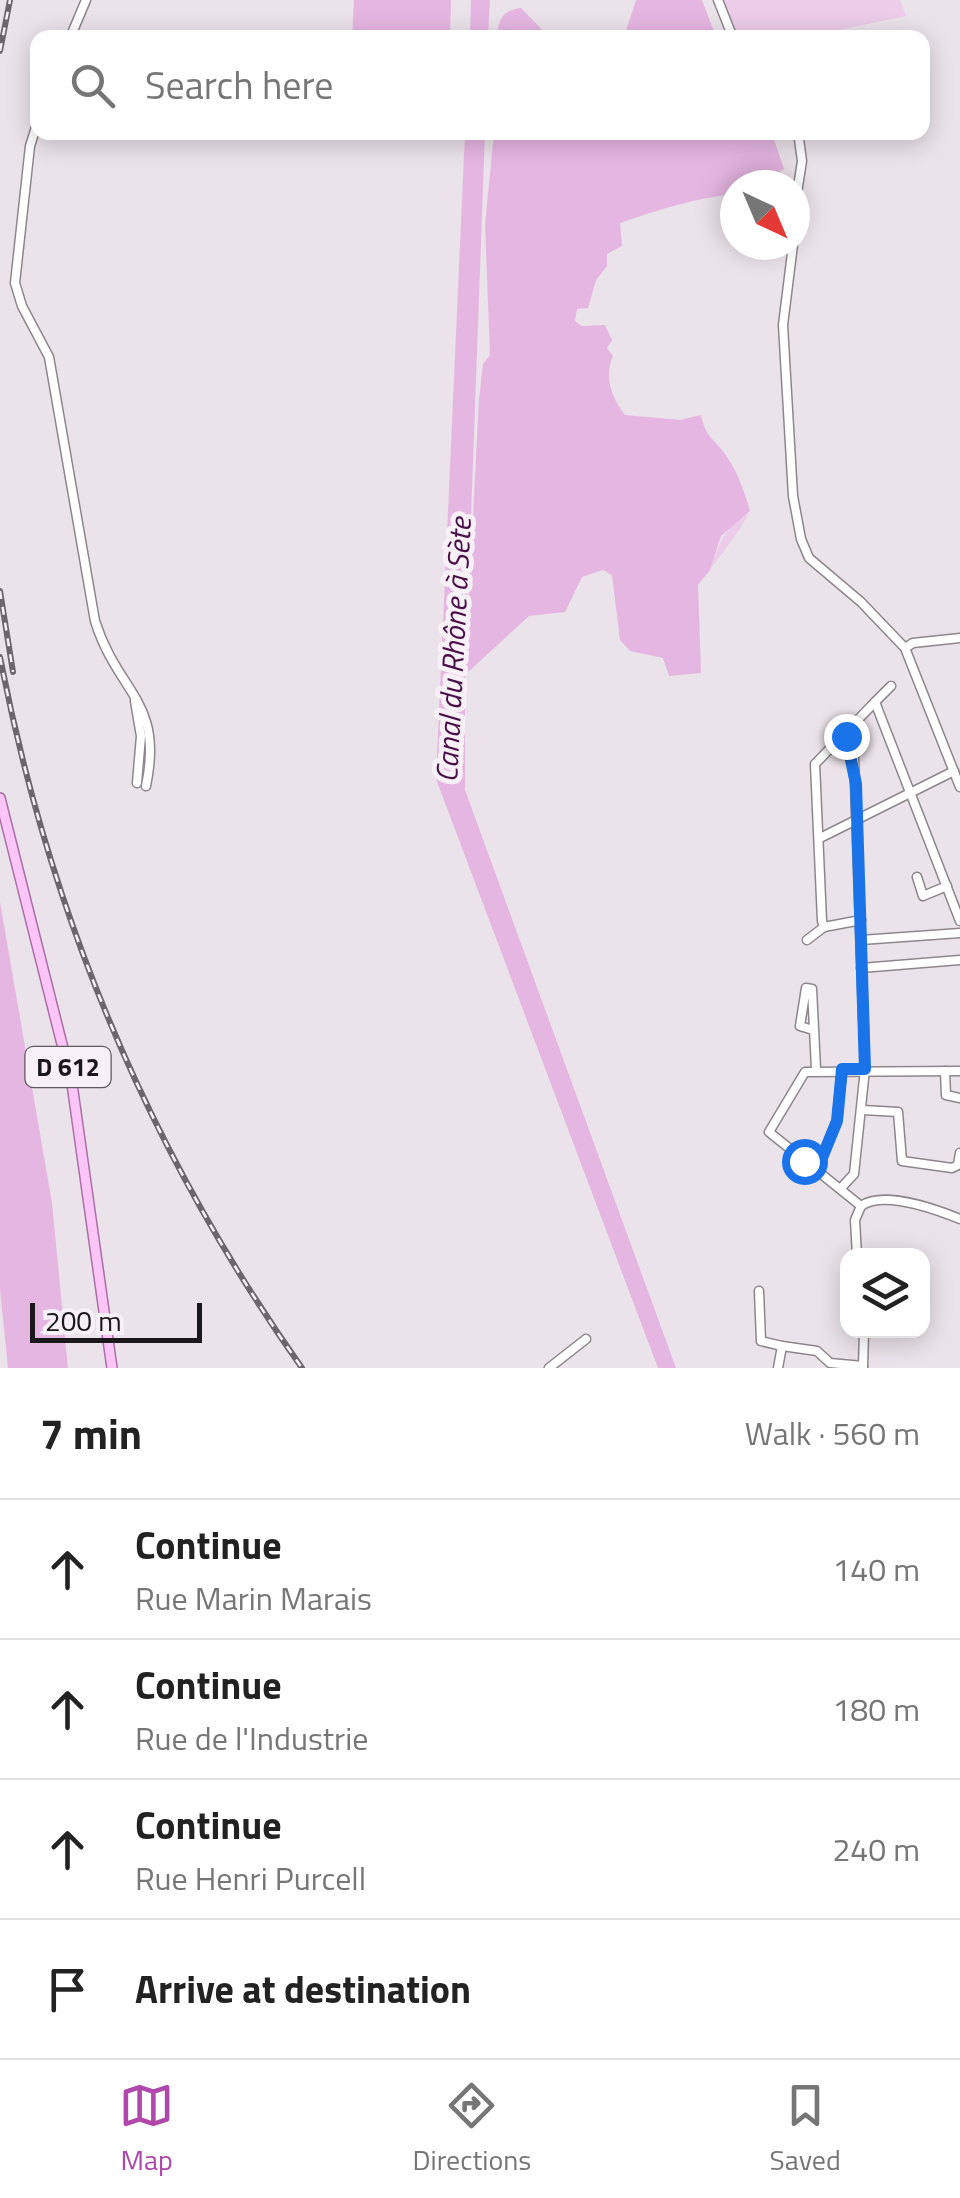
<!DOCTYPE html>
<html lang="en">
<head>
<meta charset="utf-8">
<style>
  body { margin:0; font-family:"Titillium Web",sans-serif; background:#f2f2f2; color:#222 }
  .controls { position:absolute; right:30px; bottom:30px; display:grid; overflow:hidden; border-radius:20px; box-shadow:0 5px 25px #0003 }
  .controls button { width:90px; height:90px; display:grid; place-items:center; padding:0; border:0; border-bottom:2px solid #e0e0e0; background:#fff; color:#222; font:50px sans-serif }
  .compass { position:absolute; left:720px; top:170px; width:90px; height:90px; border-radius:50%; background:#fff; box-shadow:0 5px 25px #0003; rotate:136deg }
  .scale { position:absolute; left:30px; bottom:25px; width:172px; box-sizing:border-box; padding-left:10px; border:5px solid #1b181b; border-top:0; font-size:28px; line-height:35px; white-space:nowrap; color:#1b181b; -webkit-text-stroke:8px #f7f0f6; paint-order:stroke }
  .stop { position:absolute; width:30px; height:30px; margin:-22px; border:8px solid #1a73e8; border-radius:50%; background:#fff }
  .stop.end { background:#1a73e8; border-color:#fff; box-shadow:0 2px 10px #0008 }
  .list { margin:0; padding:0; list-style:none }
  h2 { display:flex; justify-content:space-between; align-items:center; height:130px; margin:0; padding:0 40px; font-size:42px }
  h2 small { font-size:32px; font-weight:400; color:#767676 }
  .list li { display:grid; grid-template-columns:65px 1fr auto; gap:30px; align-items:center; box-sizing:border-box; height:140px; padding:0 40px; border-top:2px solid #e0e0e0 }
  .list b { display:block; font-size:38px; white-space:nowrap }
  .list p { margin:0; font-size:32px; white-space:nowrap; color:#767676 }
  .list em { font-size:32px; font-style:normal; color:#767676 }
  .icon { flex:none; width:55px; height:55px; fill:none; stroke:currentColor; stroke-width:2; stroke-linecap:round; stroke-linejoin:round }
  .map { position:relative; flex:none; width:960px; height:1368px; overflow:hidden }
  .search { position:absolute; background:#fff; box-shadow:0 5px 25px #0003; left:30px; right:30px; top:30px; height:110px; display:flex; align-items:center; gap:25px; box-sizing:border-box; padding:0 35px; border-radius:20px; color:#767676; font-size:38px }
  .sheet { height:690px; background:#fff }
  nav { display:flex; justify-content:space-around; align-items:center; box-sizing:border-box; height:140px; border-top:2px solid #e0e0e0; background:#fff; font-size:28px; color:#767676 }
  nav a { display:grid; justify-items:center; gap:5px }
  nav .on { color:#b048ac }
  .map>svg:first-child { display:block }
</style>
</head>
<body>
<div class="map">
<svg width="960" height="1368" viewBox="0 0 960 1368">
  <rect width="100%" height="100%" fill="#eae3e9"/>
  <g fill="#eccce9">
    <polygon points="723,0 900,0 906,16 806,37 737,37"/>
    <path d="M748 514C739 533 723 551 710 570 720 544 723 528 748 514Z"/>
  </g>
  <g fill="#e6b6e2">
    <polygon points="354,0 451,0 450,37 352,37"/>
    <polygon points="471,0 490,0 488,37 470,37"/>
    <polygon points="636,0 702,0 716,37 624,37"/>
    <path d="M521 8 549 37H497C498 19 503 10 521 8Z"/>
    <path d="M465 133H485L466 653 479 399 483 364 490 355 485 225 494 133H772L784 169 758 185H735V194C694 198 658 210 620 223L622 246 607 254V266L596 280 588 308 577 309 575 321 582 326 605 325 612 340 607 348 613 356C604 377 611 397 625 415L680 420 701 415C704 432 711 438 722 450 736 467 744 490 750 511L721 536 710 570 698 585 701 673 669 676 663 658 630 651 620 640 612 575 603 570 582 577 565 612 529 616 465 675V790L676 1368H658L436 779Z"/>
    <polygon points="0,902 52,1203 68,1368 8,1368 0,1290"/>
  </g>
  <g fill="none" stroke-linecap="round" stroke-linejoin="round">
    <g stroke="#8d878c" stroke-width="11">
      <g id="minor">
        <polyline points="718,0 733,38"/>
        <polyline points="70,38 86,0"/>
        <path d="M38 121 30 146 15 283 22 306 49 357 95 621C118 694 164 700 146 786"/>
        <polyline points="795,206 802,161 798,132"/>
        <polyline points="793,245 783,325 793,496 801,539 809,558 861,602 905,648 960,787"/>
        <polyline points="905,648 913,643 960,638"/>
        <polyline points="135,701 141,736 137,783"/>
        <polyline points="875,702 891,686"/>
        <polyline points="820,838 954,771"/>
        <polyline points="917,877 923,896 947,886"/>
        <polyline points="861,920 824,927 822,921 815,764 875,702 960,921"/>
        <polyline points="807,940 824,927"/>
        <polyline points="861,940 960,933"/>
        <polyline points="861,968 960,960"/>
        <polyline points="813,1030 800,1026 806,988 812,989 816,1069"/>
        <polyline points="945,1071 946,1095 960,1098"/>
        <polyline points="863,1110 898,1112 902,1161 952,1168 958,1165 960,1153"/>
        <polyline points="817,1170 837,1121 842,1069"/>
        <polyline points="841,1188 854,1174 865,1069 855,784 854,758 843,733"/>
        <polyline points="861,1206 769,1132 805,1072 960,1071"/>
        <path d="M861 1206C884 1190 935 1209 960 1219"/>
        <polyline points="857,1256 855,1220 861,1206"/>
        <polyline points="759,1291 761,1341 782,1346"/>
        <polyline points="549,1368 586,1339"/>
        <polyline points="778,1368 782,1346 817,1351 830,1363 863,1366"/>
        <polyline points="863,1368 864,1330"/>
      </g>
    </g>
    <g stroke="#ab6fa7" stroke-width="12">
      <polyline id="major" points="0,798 72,1084 112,1368"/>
    </g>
    <use href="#minor" stroke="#fff" stroke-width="8"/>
    <use href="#major" stroke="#fbc5f8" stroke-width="9"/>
    <g stroke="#6b666b" stroke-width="6">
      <g id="rail">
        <polyline points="0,51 10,0"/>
        <polyline points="0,591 13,672"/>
        <path d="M0 657C50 916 150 1153 302 1368"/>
      </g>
    </g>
    <use href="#rail" stroke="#f7f0f6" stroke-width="2.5" stroke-dasharray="8" stroke-linecap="butt"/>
  </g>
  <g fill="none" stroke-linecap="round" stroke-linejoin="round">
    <polyline stroke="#1a73e8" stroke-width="12" points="804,1161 817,1170 837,1121 842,1069 865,1069 856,784 846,736"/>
  </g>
  <g text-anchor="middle" stroke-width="10" stroke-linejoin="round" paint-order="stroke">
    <rect fill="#f7f0f6" stroke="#5d595d" stroke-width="2.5" x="25.5" y="1047" width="85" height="40" rx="8"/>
    <g font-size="25" font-weight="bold" fill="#1b181b">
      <text x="68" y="1076">D 612</text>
    </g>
    <g font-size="30" font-style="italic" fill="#481047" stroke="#f7f0f6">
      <text transform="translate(454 650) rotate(-87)" y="10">Canal du Rhône à Sète</text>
    </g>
  </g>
</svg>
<div class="controls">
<button><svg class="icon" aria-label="layers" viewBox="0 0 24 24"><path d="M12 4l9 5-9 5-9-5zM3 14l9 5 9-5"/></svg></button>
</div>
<svg class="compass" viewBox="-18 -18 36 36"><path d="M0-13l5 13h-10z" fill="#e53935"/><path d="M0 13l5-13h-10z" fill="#767676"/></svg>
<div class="scale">200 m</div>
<div class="stop" style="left:804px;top:1161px"></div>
<div class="stop end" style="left:846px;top:736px"></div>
<div class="search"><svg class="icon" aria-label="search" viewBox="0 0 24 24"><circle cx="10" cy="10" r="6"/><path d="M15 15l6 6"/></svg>Search here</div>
</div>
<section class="sheet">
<h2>7 min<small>Walk · 560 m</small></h2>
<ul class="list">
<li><svg class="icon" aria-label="ahead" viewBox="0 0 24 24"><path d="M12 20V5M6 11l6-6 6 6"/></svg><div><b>Continue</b><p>Rue Marin Marais</p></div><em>140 m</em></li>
<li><svg class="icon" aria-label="ahead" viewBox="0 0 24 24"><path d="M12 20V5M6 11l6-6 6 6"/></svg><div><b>Continue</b><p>Rue de l'Industrie</p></div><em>180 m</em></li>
<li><svg class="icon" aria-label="ahead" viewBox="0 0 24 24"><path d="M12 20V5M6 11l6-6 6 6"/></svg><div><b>Continue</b><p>Rue Henri Purcell</p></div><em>240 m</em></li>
<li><svg class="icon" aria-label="arrive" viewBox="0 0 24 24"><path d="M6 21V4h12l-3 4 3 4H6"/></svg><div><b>Arrive at destination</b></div></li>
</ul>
</section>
<nav>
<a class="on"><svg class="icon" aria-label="map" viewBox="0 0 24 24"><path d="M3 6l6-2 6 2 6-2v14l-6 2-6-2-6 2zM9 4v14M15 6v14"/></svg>Map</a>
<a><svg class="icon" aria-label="directions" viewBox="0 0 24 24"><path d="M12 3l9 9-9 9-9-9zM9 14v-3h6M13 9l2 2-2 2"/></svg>Directions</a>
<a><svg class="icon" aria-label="saved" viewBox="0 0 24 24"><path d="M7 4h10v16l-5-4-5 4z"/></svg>Saved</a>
</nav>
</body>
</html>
